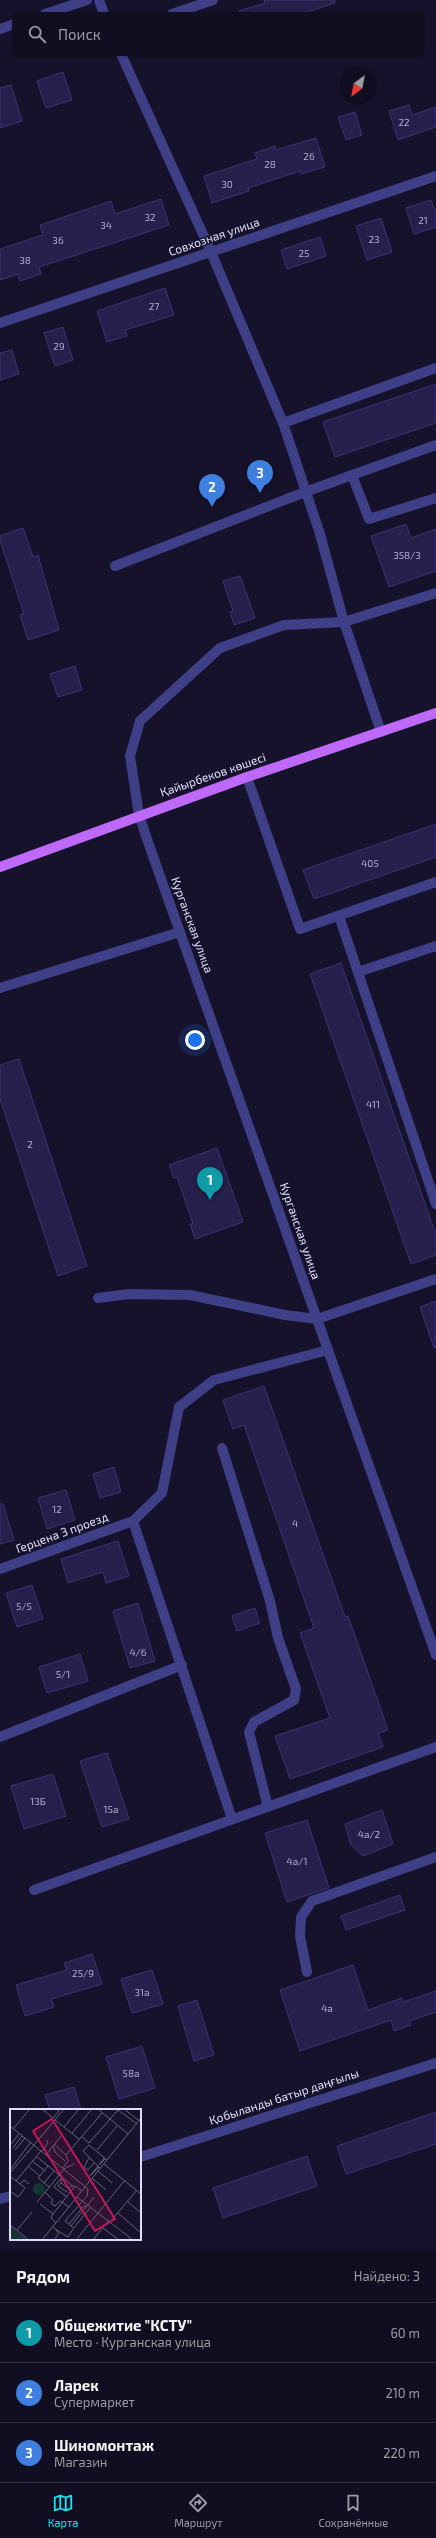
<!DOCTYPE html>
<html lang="ru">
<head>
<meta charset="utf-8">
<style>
  body { margin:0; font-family:"Exo 2",sans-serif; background:#191729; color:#f1f3f6 }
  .compass { position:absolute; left:340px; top:68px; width:36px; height:36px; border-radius:50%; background:#100e20; box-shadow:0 1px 3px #0004; rotate:212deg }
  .you { position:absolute; left:195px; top:1040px; width:14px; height:14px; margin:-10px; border:3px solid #fff; border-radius:50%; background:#1a73e8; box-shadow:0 0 0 6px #1a73e833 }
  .badge { display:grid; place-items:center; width:26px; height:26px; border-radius:50%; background:#11e8f6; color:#fff; font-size:13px; font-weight:700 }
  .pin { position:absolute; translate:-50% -33px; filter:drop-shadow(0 1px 2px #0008) }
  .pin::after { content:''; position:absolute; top:21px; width:14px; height:12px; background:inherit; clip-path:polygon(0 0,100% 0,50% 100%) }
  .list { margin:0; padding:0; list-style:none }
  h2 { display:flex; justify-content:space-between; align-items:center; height:52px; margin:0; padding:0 16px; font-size:17px }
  h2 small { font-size:13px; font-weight:400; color:#9c9ca5 }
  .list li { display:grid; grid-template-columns:26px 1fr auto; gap:12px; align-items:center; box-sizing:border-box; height:60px; padding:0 16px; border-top:1px solid #302e3e }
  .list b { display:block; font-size:15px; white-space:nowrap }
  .list p { margin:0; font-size:13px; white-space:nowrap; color:#9c9ca5 }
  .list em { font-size:13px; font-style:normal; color:#9c9ca5 }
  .icon { flex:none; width:22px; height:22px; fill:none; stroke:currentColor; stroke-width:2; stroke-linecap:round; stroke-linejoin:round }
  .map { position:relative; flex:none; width:436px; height:2250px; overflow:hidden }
  .search { position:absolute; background:#100e20; box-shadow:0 1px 3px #0004; left:12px; right:12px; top:12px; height:44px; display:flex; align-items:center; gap:10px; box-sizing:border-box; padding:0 14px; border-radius:6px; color:#9c9ca5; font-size:15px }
  .sheet { height:232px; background:#100e20 }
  nav { display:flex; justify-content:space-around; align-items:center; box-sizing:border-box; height:56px; border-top:1px solid #302e3e; background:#100e20; font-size:11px; color:#9c9ca5 }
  nav a { display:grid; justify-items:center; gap:2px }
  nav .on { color:#11e8f6 }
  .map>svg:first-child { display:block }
</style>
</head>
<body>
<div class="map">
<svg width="436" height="2250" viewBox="0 0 436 2250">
  <rect width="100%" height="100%" fill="#16122b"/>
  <g fill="#261f4b" stroke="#3d3276">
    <polygon points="264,0 335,0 335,3 301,14 240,14 239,11 265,3"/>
    <polygon points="63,72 72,100 46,108 37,81"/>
    <polygon points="11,85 22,121 0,128 0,88"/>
    <polygon points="409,105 412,115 436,107 436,127 398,140 389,111"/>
    <polygon points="355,112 362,135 346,140 338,117"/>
    <polygon points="316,138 325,167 301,174 300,171 248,188 249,191 212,203 204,176 257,159 255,153 275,146 276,150"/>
    <polygon points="161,199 169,225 39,267 41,274 20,281 18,274 0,280 0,249 43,235 40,225 111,201 115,214"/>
    <polygon points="431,200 436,214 436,227 414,234 406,208"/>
    <polygon points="381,218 392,252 367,260 356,226"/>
    <polygon points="320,237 326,256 287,269 281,250"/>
    <polygon points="165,288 174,315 125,330 127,336 107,342 97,311"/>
    <polygon points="63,327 73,360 55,366 44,333"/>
    <polygon points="12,350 19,374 0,380 0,353"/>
    <polygon points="436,384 436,423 335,457 323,422"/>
    <polygon points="406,524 411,538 436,529 436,571 389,587 371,536"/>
    <polygon points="23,528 33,557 38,555 59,630 28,640 20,615 24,614 0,540 0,536"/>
    <polygon points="240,576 255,618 234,625 230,612 233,611 223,581"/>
    <polygon points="75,666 82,690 58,697 50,674"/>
    <polygon points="436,824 436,857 314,899 303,870"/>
    <polygon points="341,963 436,1235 436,1255 411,1264 310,974"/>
    <polygon points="19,1059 87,1266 58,1276 0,1099 0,1065"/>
    <polygon points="217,1148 243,1222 195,1239 190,1224 193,1224 177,1177 174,1178 169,1165"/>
    <polygon points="436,1301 436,1348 434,1348 420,1307"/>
    <polygon points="264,1386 345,1617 348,1616 388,1730 378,1733 383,1747 290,1779 275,1736 330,1718 300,1633 314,1628 244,1425 233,1429 223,1400"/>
    <polygon points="114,1467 121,1492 100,1498 93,1474"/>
    <polygon points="66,1490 75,1520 47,1529 38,1498"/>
    <polygon points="0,1504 3,1504 14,1540 0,1544"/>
    <polygon points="118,1541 129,1576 106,1583 103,1572 68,1583 61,1559"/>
    <polygon points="32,1585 43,1619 17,1627 6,1593"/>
    <polygon points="138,1603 155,1661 130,1668 113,1611"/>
    <polygon points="255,1608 260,1623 237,1631 232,1616"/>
    <polygon points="80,1654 88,1681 47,1693 39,1667"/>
    <polygon points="107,1753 129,1819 102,1827 80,1761"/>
    <polygon points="53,1774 66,1816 24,1829 11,1786"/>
    <polygon points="382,1810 393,1844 363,1856 351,1845 345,1824"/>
    <polygon points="307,1820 329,1888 287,1902 265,1833"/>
    <polygon points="400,1895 405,1910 346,1930 341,1916"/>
    <polygon points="92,1954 102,1984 51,1999 54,2007 25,2016 16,1985 67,1970 64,1963"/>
    <polygon points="353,1965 368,2010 402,1998 403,2002 436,1991 436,2012 409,2021 411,2025 394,2031 391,2020 300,2051 280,1990"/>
    <polygon points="152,1970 163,2004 132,2013 121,1979"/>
    <polygon points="197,2000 214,2055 194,2061 178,2006"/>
    <polygon points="142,2046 155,2088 119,2099 106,2057"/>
    <polygon points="74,2087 81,2110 50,2110 45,2095"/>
    <polygon points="436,2112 436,2144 346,2174 337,2146"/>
    <polygon points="307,2156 317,2186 223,2218 213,2188"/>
  </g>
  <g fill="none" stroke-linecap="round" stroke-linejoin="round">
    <g stroke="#3f3f88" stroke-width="10">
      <polyline points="99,0 104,14"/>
      <polyline points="45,14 87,0"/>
      <polyline points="172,14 213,0"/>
      <polyline points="0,29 14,24"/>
      <polyline points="121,54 211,252 283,423 320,534 344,622 381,732"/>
      <polyline points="0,323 436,176"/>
      <polyline points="283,423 436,368"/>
      <polyline points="352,475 369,519 436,498"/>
      <polyline points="115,566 305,492 436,445"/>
      <polyline points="436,593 344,622 284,625 220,648 140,721 130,756 139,815 148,842 436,1655"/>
      <polyline points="247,777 300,929 436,882"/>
      <polyline points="339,916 436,1204"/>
      <polyline points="358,972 436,946"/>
      <polyline points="0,988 180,932"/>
      <polyline points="98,1298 129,1294 190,1295 285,1315 317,1319 436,1279"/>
      <polyline points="222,1448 270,1601 278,1638 296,1689 294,1700 254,1722 249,1732 268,1807"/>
      <polyline points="133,1521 232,1819"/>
      <polyline points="0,1569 133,1521 162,1493 179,1407 214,1380 328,1350"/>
      <polyline points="0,1737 182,1665"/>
      <polyline points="34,1890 436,1747"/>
      <polyline points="307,1972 300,1936 301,1917 312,1901 436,1857"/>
      <polyline points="140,2157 436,2063"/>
      <polyline points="0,2199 11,2196"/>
    </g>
    <polyline stroke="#be69f9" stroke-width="10" points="0,867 247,777 436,713"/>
  </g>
  <g text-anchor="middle" stroke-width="3" stroke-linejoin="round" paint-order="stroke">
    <g font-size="10" fill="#b2aed1">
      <text x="404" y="126">22</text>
      <text x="309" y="160">26</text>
      <text x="270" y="168">28</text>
      <text x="227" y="188">30</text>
      <text x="150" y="221">32</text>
      <text x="423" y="224">21</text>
      <text x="106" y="229">34</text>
      <text x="374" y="243">23</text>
      <text x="58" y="244">36</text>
      <text x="304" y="257">25</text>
      <text x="25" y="264">38</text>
      <text x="154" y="310">27</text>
      <text x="59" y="350">29</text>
      <text x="407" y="559">358/3</text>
      <text x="370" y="867">405</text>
      <text x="373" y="1108">411</text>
      <text x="30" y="1148">2</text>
      <text x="57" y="1513">12</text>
      <text x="295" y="1527">4</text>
      <text x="24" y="1610">5/5</text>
      <text x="138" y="1656">4/6</text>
      <text x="63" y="1678">5/1</text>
      <text x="38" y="1805">13Б</text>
      <text x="111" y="1813">15а</text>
      <text x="369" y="1838">4а/2</text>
      <text x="297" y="1865">4а/1</text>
      <text x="83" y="1977">25/9</text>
      <text x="142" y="1996">31а</text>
      <text x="327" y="2012">4а</text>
      <text x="131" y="2077">58а</text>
    </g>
    <g font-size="12" fill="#e0ddfe" stroke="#16122b">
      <text transform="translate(214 237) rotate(-19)" y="4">Совхозная улица</text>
      <text transform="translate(213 775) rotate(-19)" y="4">Қайырбеков көшесі</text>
      <text transform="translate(192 925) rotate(70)" y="4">Курганская улица</text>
      <text transform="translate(300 1231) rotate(71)" y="4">Курганская улица</text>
      <text transform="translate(62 1533) rotate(-20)" y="4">Герцена 3 проезд</text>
      <text transform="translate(284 2097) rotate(-18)" y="4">Қобыланды батыр даңғылы</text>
    </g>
  </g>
  <g transform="translate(10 2109)">
    <rect width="131" height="131" fill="#16122b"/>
    <path d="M23 80a6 6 0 1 1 12 0a6 6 0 1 1-12 0ZM0 117 17 131H0Z" fill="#153532"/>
    <path fill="none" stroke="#67637f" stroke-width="1" d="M32 0 43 9 49 2 46 0M88 0 118 25M114 0 131 13M45 11 69 30M0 17 78 80 77 87 55 112 61 117M54 18 69 0M3 20 19 1M62 24 82 0M72 28 79 34 108 1 127 15M1 35 9 25M44 35 56 46 58 52 53 59M24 36 54 0M43 37 45 43 55 52M3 39 12 27M5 41 15 29M87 41 107 17M32 42 38 34 36 31M36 46 51 27M56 46 92 4M26 47 64 78M79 49 74 58 78 61 84 54M94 49 89 56 95 50M22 52 35 62M94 55 131 85M18 57 30 67M38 57 28 69 39 78M88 57 80 67 89 58M90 59 73 42 79 36 97 51M0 61 20 34M88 62 102 74M0 64 24 36M0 67 15 79 8 88 0 82M52 68 44 78 57 88M82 69 96 81M51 70V74L59 80 62 76M6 72 31 42M34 74 44 62M51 74 48 77 57 83M10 75 14 71 19 75M35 83 43 91 41 94 45 97 50 92 59 98M67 88 123 131M117 92 131 104M27 93 54 60 64 55M30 95 43 105M80 99 64 119 61 117 84 88M108 104 131 124M100 113 127 81M46 114 41 109 43 105 65 77 72 82M59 115 74 97 76 98M0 116 19 131M43 118 49 124 44 131M93 119 109 131M45 120 58 128 63 120M7 121 22 103M32 131 131 9M66 131 115 71M83 131 99 111"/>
    <path fill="#c2185b" fill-opacity="0.15" stroke="#c2185b" stroke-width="2" d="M42 10 105 110 85 122 23 22Z"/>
    <rect width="131" height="131" fill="none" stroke="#e0ddfe" stroke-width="2"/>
  </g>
</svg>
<svg class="compass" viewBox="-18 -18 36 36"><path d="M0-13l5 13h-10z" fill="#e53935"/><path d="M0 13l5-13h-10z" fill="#9c9ca5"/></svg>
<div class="you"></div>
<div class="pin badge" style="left:210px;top:1200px;background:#0f9aa8">1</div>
<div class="pin badge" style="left:212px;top:507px;background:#3f7fe0">2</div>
<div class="pin badge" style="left:260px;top:493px;background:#3f7fe0">3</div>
<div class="search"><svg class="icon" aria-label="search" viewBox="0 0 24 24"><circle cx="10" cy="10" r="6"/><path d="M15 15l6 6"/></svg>Поиск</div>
</div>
<section class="sheet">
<h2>Рядом<small>Найдено: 3</small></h2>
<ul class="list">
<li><span class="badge" style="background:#0f9aa8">1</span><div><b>Общежитие &quot;КСТУ&quot;</b><p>Место · Курганская улица</p></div><em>60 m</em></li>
<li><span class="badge" style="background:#3f7fe0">2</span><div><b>Ларек</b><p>Супермаркет</p></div><em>210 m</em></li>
<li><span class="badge" style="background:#3f7fe0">3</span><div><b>Шиномонтаж</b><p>Магазин</p></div><em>220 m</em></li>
</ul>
</section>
<nav>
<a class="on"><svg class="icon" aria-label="map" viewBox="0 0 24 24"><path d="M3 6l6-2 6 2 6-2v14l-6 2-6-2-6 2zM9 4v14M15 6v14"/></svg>Карта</a>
<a><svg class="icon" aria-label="directions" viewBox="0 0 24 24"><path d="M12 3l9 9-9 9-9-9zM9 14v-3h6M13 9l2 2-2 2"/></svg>Маршрут</a>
<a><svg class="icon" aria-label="saved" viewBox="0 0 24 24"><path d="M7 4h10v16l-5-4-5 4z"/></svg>Сохранённые</a>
</nav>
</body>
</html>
